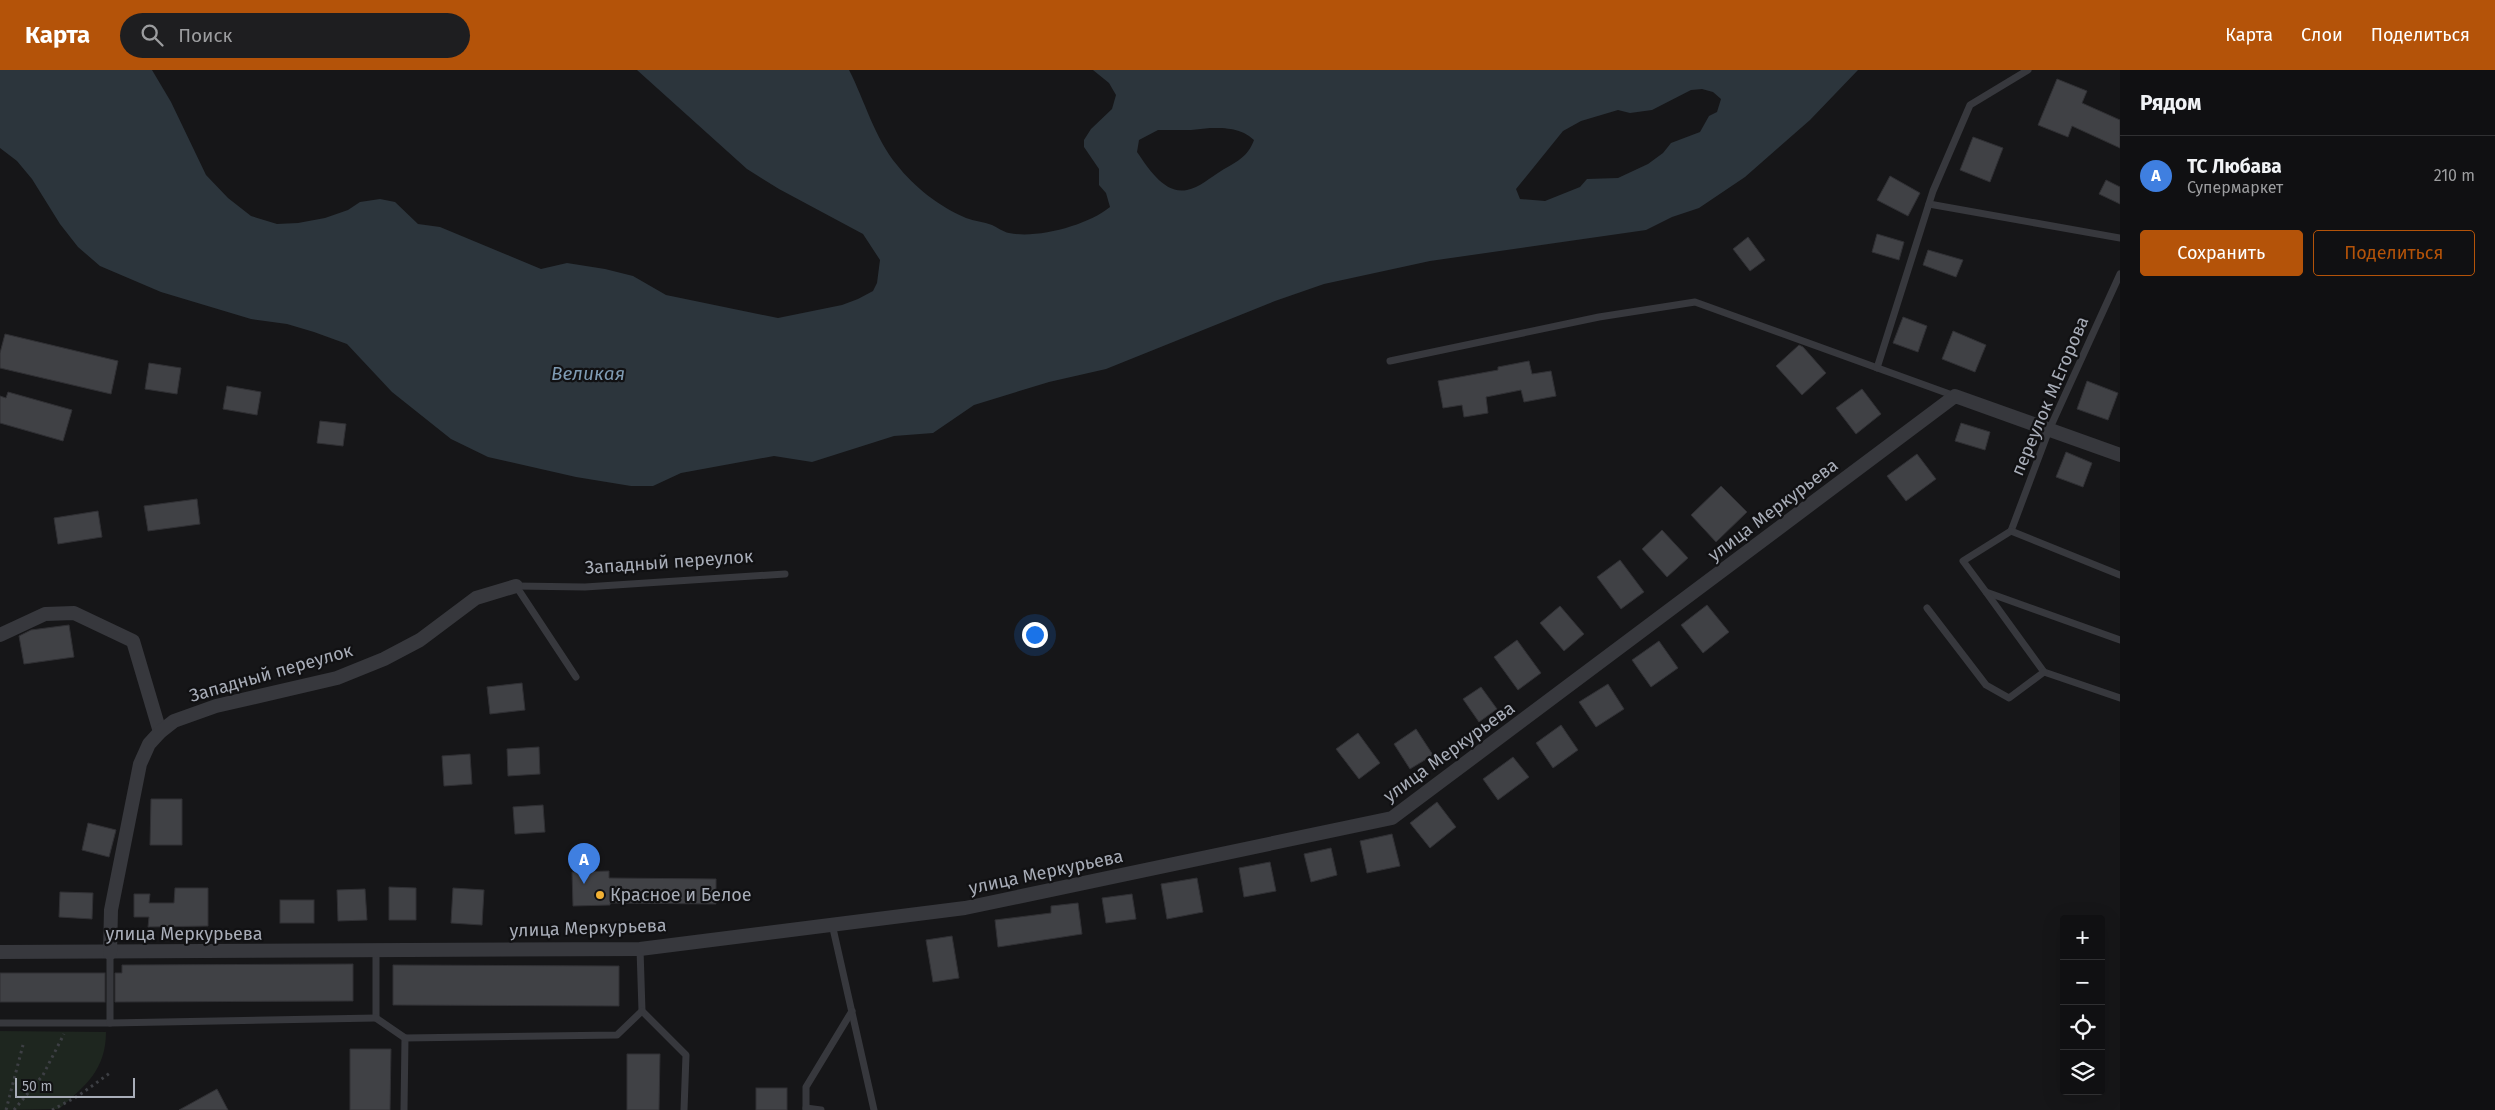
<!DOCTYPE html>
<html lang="ru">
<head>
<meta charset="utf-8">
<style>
  body { margin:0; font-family:"Fira Sans",sans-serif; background:#1e1e20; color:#f1f3f6 }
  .controls { position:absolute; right:15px; bottom:15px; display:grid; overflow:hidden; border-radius:5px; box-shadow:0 5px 20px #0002 }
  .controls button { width:45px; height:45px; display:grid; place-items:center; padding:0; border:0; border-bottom:1px solid #303032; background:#101012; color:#f1f3f6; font:25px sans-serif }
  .scale { position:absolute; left:15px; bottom:12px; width:120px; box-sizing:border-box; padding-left:5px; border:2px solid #a8adb8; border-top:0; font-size:14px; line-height:18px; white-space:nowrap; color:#a8adb8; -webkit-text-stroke:4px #111113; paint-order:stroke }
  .you { position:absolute; left:1034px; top:564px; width:18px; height:18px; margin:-12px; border:4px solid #fff; border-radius:50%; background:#1a73e8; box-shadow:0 0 0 8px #1a73e833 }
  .badge { display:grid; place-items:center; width:32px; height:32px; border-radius:50%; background:#b45309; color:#fff; font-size:16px; font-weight:700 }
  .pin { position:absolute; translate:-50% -41px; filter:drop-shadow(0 1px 2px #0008) }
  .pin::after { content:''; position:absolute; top:26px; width:18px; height:15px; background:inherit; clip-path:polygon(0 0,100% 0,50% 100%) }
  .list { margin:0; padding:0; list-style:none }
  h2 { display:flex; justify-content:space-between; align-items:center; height:65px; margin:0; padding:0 20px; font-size:21px }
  h2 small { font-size:16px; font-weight:400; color:#9c9d9f }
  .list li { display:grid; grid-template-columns:32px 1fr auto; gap:15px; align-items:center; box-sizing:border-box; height:80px; padding:0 20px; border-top:1px solid #303032 }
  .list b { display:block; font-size:19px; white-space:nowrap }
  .list p { margin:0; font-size:16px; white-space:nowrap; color:#9c9d9f }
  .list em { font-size:16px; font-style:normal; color:#9c9d9f }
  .actions { display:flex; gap:10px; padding:15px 20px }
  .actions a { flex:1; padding:11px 0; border:1px solid #b45309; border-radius:5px; text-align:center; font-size:18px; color:#b45309 }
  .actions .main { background:#b45309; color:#fff }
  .icon { flex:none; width:28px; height:28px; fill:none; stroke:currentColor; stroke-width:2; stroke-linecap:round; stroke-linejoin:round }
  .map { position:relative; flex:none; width:2120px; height:1040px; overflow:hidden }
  header { display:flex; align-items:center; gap:30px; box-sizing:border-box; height:70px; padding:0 25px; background:#b45309; color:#fff }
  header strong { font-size:24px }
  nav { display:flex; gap:28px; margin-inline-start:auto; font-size:18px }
  .search { width:350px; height:45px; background:#1e1e20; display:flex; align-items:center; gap:12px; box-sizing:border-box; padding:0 18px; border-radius:28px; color:#9c9d9f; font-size:19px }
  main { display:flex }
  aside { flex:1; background:#101012 }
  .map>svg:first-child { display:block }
</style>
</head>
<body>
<header>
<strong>Карта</strong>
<div class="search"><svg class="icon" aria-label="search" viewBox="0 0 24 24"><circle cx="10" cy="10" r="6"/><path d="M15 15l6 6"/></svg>Поиск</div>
<nav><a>Карта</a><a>Слои</a><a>Поделиться</a></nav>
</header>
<main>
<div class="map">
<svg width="2120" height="1040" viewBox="0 0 2120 1040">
  <rect width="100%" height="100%" fill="#161618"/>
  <path fill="#1e261f" d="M0 961 106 962C106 1000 85 1016 59 1039L0 1040Z"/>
  <path fill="#2c353c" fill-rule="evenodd" d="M0 0H152L171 32 206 105 228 128 251 146 277 154 298 153 325 148 348 140 360 132 380 129 395 132 418 154 440 157 541 199 567 193 605 199 633 206 666 225 778 248 842 235 858 229 873 221 877 213 880 190 863 164 779 119 747 99 637 0H849C865 31 874 67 897 95 914 117 940 137 966 148 974 151 984 152 992 155 997 157 1003 162 1009 163 1038 169 1088 155 1110 137L1106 123 1099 115V99L1084 77V70L1091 59 1112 39 1116 25 1109 13 1093 0H1858L1810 50 1745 107 1699 138 1672 147 1646 160 1430 191 1324 214 1275 231 1106 299 1049 312 974 335 933 363 894 366 812 392 774 386 681 403 653 416H631L576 407 488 387 451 369 392 322 347 274 314 262 287 254 251 249 161 222 100 196 78 177 60 154 32 109 17 91 0 78ZM1702 19 1713 22 1721 29 1717 42 1709 46 1700 62 1671 73 1663 83 1648 94 1618 108 1587 109 1580 117 1545 131 1520 129 1516 119 1563 61 1581 51 1618 40 1630 43 1652 40 1691 20ZM1210 58C1227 58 1241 58 1254 70 1248 87 1236 92 1221 101 1211 107 1199 118 1187 120 1165 125 1148 98 1137 82L1139 70 1158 60H1191Z"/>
  <g fill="#404145" stroke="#303034">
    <polygon points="2057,9 2087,21 2082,33 2120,50 2120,78 2072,56 2068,67 2038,55"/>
    <polygon points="1973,67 2003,78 1990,112 1960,100"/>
    <polygon points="1890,106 1920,123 1908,146 1877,130"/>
    <polygon points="2106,110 2120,117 2120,134 2099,124"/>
    <polygon points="1877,164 1904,172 1899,190 1872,182"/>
    <polygon points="1748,167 1765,190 1750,201 1733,179"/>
    <polygon points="1928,180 1963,190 1956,207 1923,195"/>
    <polygon points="1903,247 1927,256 1918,282 1893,273"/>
    <polygon points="1953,261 1986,275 1975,302 1942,289"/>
    <polygon points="5,264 118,291 111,324 0,298 0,283"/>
    <polygon points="1799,275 1803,277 1826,303 1802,325 1776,296"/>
    <polygon points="1529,291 1532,304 1551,301 1556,326 1524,332 1521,320 1486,327 1488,343 1464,347 1462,335 1443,338 1438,311 1498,300 1498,297"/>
    <polygon points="149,293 181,298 177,324 145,319"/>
    <polygon points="2087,311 2118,323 2108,350 2077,339"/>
    <polygon points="227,316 261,322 257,345 223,339"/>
    <polygon points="1862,319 1881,344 1856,364 1836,338"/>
    <polygon points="8,322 72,340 63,371 0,353 0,326 6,328"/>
    <polygon points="320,351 346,354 343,376 317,373"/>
    <polygon points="1961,353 1990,362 1985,380 1955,371"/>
    <polygon points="2066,382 2092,393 2083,417 2056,407"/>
    <polygon points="1917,384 1936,409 1906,431 1887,406"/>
    <polygon points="1721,416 1747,442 1716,472 1691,445"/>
    <polygon points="197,429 200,454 148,461 144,436"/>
    <polygon points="98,441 102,467 58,474 54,448"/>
    <polygon points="1662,460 1688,488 1667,507 1642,479"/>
    <polygon points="1620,490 1644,522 1621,539 1597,507"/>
    <polygon points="1707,535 1729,562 1703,583 1681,555"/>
    <polygon points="1560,536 1584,564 1564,581 1540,553"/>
    <polygon points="69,555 74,587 24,594 19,566 31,560"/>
    <polygon points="1517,570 1541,603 1518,620 1494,587"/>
    <polygon points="1659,571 1678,598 1651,617 1632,590"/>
    <polygon points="522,613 525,640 490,644 487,617"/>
    <polygon points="1608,614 1624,639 1596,657 1579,632"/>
    <polygon points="1481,617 1497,639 1479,652 1463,629"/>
    <polygon points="1561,655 1578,680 1553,698 1536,673"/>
    <polygon points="1416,659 1433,685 1410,699 1394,674"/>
    <polygon points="1358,663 1380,693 1359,709 1336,679"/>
    <polygon points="539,677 540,704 508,706 507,679"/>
    <polygon points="470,684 472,714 444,716 442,686"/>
    <polygon points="1513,687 1529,707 1498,730 1483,709"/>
    <polygon points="151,729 182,729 182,775 150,775"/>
    <polygon points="1437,732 1456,757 1430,778 1410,753"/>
    <polygon points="543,735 545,762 515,764 513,737"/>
    <polygon points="88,753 116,760 109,787 82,780"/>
    <polygon points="1392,764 1400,796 1367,803 1360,771"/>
    <polygon points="1331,778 1337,805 1311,812 1304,784"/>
    <polygon points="1270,792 1276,821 1244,827 1239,798"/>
    <polygon points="609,801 609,808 716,809 716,834 610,833 610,835 573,836 572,802"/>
    <polygon points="1197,808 1203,842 1167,849 1161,814"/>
    <polygon points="389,817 416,818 416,850 389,850"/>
    <polygon points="175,818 208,818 208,856 148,857 149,847 134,847 134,824 150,824 149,833 174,833"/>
    <polygon points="453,818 484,820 482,855 451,853"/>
    <polygon points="365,819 367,850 338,851 337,820"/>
    <polygon points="60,822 93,823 92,849 59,847"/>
    <polygon points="1132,824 1136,849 1106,853 1102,828"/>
    <rect x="280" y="830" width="34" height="23"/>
    <polygon points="1078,833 1082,864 998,877 995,850 1051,843 1051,836"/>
    <polygon points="952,866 959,908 933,912 926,870"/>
    <polygon points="353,894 353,931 115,932 115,903 122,903 122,895"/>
    <polygon points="393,895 619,896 619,936 393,935"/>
    <rect x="0" y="903" width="105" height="29"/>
    <polygon points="350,979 391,979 390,1040 350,1040"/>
    <polygon points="627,984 660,984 659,1040 627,1040"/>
    <rect x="756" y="1018" width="31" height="22"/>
    <polygon points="217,1019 228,1040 179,1040"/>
  </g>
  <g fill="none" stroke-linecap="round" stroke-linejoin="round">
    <g stroke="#3d3f44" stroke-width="3" stroke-dasharray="2.5 4" stroke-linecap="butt">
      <polyline points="6,1040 23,975"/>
      <polyline points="14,1040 43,1005 64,964"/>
      <polyline points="52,1040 78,1026 110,1003"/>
    </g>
    <g stroke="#37383d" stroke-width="7">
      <polyline points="1929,134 2120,168"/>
      <polyline points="1390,291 1599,247 1695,232 1955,326"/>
      <polyline points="1877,298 1933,121 1970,35 2028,0"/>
      <polyline points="2011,461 2049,360 2120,204"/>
      <polyline points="2011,461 1963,491 1986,522 2120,570"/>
      <polyline points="2011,461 2120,505"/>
      <polyline points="516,516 585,517 785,504"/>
      <polyline points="516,516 576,607"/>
      <polyline points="1986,522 2044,602 2120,628"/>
      <polyline points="1927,538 1986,615 2009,628 2044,602"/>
      <polyline points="832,854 874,1040"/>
      <polyline points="640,879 642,941 686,985 684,1040"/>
      <polyline points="376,881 376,948 405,968 404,1040"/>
      <polyline points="0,953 110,953 110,883"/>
      <polyline points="110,953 376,948"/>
      <polyline points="405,968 617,965 642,941"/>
      <polyline points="806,1038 821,1040"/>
      <polyline points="806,1040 806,1017 852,941"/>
    </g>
    <g stroke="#37383d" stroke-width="14">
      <polyline points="0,565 45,544 74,543 133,571 160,662"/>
      <polyline points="0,882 640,879 965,838 1392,748 1955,326 2120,385"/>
      <polyline points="110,883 111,840 140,694 149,674 160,662 174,651 216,636 337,608 384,589 420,570 476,528 516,516"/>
    </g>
  </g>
  <circle fill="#f2b134" stroke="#111113" stroke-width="2" cx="600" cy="825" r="5"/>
  <g text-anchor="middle" stroke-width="4.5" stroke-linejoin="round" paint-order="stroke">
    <g font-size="18" fill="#a8adb8" stroke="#111113">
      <text transform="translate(2050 326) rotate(-67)" y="6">переулок М.Егорова</text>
      <text transform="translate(1773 440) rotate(-37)" y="6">улица Меркурьева</text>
      <text transform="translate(669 492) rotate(-4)" y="6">Западный переулок</text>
      <text transform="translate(271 603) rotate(-16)" y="6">Западный переулок</text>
      <text transform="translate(1449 682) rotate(-36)" y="6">улица Меркурьева</text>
      <text transform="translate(1046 802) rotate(-12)" y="6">улица Меркурьева</text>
      <text transform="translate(588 858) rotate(-2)" y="6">улица Меркурьева</text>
      <text x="184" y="870">улица Меркурьева</text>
    </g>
    <g font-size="18" fill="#a8adb8" stroke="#111113" text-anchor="start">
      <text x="610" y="831">Красное и Белое</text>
    </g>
    <g font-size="19" font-style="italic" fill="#7f9bb3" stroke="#111113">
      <text x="588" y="310">Великая</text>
    </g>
  </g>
</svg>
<div class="controls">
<button>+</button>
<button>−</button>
<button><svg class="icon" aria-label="locate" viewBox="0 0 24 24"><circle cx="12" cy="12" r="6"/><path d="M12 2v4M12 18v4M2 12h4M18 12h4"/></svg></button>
<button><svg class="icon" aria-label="layers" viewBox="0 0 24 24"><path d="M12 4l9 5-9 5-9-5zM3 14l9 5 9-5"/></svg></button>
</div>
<div class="scale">50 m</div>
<div class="you"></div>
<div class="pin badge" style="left:584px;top:814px;background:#3f7fe0">A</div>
</div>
<aside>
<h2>Рядом<small></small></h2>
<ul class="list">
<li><span class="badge" style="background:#3f7fe0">A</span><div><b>ТС Любава</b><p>Супермаркет</p></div><em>210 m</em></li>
</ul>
<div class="actions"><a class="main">Сохранить</a><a>Поделиться</a></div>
</aside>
</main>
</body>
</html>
